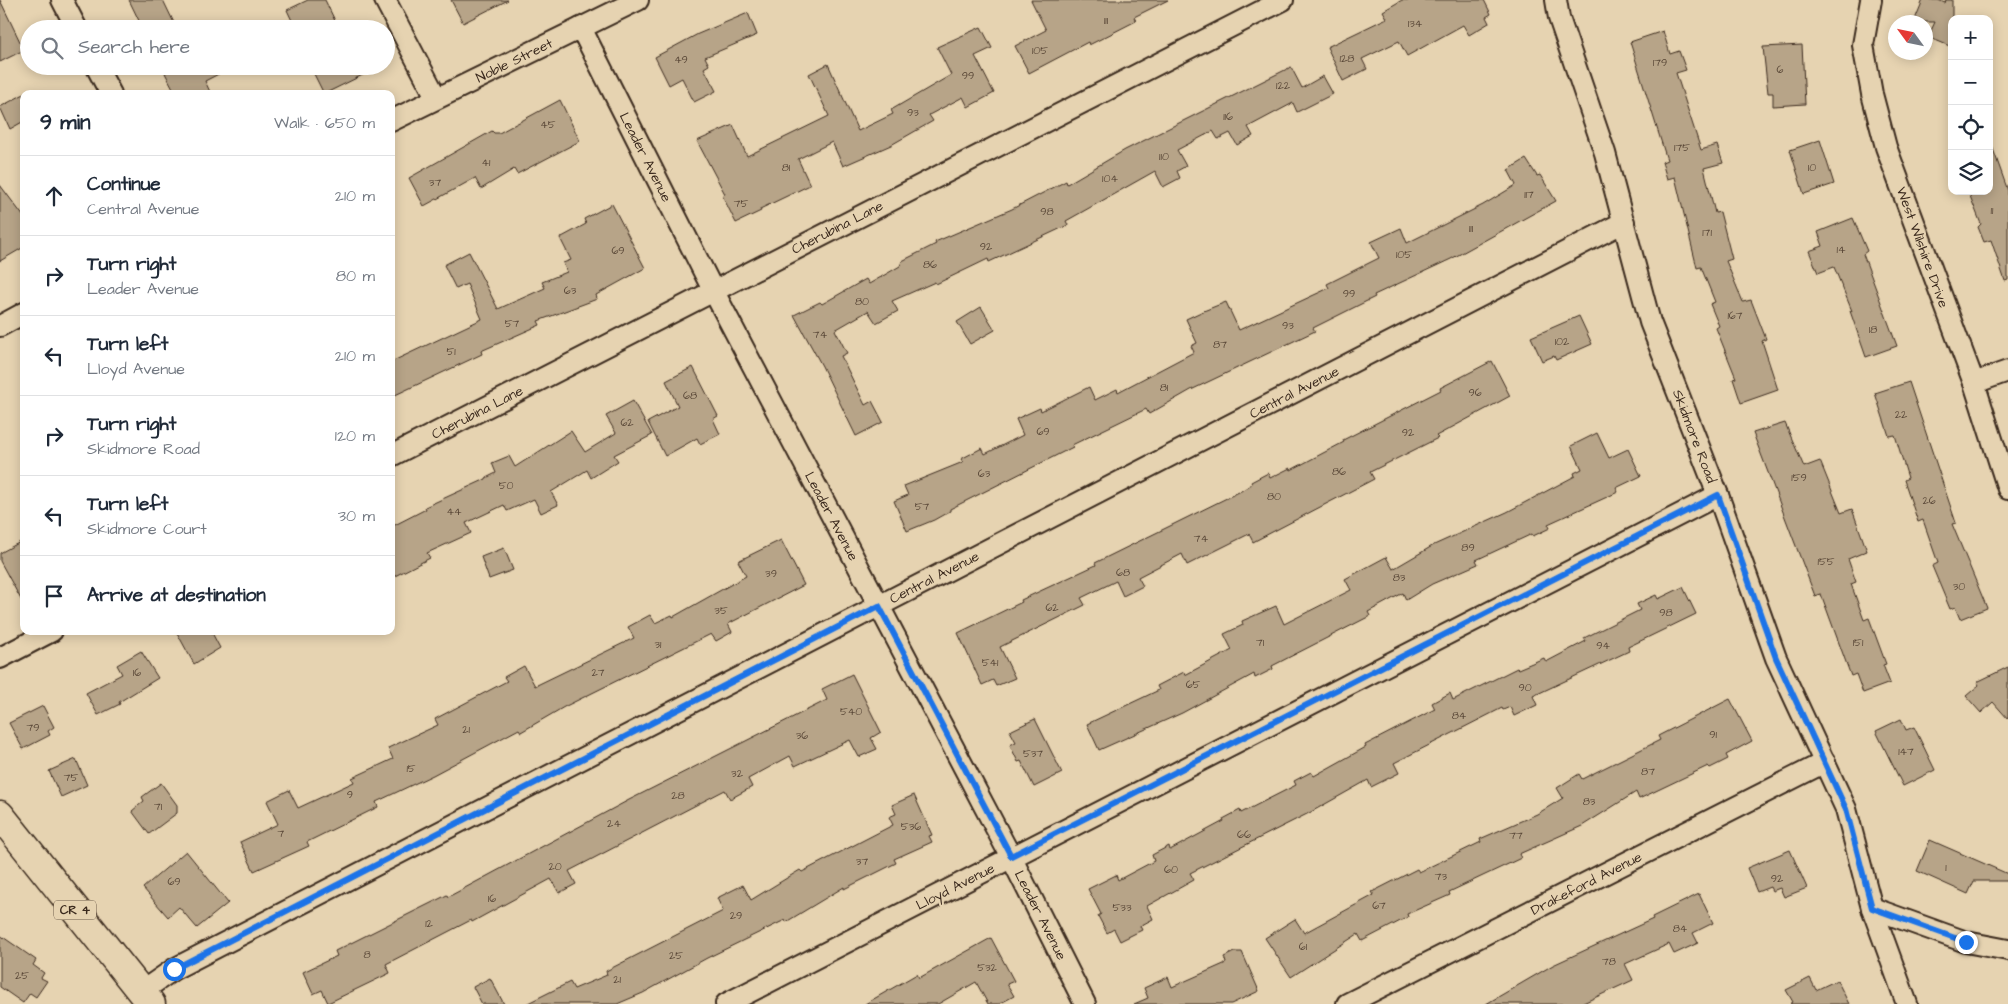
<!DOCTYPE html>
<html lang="en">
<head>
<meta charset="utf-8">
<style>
  body { margin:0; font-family:"Architects Daughter",sans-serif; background:#f2f2f3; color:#1f2937 }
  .controls { position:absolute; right:15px; top:15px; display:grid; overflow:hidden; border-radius:10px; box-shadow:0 2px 12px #0003 }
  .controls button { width:45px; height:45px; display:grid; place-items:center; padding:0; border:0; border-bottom:1px solid #e0e1e3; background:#fff; color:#1f2937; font:25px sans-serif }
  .compass { position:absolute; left:1888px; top:15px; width:45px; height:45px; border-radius:50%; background:#fff; box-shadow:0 2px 12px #0003; rotate:303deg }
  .stop { position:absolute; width:15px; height:15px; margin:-11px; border:4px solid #1a73e8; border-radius:50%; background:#fff }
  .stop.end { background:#1a73e8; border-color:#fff; box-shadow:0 1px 5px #0008 }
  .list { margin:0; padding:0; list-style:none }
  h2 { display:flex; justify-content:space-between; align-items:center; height:65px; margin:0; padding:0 20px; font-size:21px }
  h2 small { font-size:16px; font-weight:400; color:#747a83 }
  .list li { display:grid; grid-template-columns:32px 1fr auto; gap:15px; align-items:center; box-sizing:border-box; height:80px; padding:0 20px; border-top:1px solid #e0e1e3 }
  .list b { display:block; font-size:19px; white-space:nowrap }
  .list p { margin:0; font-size:16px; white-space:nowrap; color:#747a83 }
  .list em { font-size:16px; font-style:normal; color:#747a83 }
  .icon { flex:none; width:28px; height:28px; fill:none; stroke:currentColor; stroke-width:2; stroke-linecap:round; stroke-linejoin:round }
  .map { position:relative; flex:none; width:2008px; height:1004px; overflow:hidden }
  .search { position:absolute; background:#fff; box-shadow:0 2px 12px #0003; left:20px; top:20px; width:375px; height:55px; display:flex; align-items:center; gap:12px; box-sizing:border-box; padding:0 18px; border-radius:28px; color:#747a83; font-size:19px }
  .panel { position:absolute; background:#fff; box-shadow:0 2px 12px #0003; left:20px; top:90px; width:375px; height:545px; border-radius:10px }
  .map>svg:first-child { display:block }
</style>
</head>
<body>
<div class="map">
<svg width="2008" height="1004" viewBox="0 0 2008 1004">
  <rect width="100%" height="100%" fill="#e6d3b1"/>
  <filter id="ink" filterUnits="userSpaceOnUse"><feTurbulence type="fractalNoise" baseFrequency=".02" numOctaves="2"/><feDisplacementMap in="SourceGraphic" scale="10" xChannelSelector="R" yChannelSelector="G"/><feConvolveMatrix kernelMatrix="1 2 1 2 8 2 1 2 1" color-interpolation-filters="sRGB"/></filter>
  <g filter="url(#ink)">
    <g fill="#b7a488" stroke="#3b2a1e">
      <polygon points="0,0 24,50 0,62"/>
      <polygon points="129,0 163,0 177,29 143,29"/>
      <polygon points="308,0 325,0 339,29 296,29 287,10"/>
      <polygon points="451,0 508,0 463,23"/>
      <polygon points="1031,0 1168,0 1134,17 1136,21 1089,45 1088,42 1029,73 1015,46 1046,30"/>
      <polygon points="1402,0 1484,0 1491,14 1486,17 1489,23 1469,35 1463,25 1407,56 1399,41 1362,59 1367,69 1343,81 1327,47 1387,18 1383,11"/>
      <polygon points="1923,0 1938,0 1945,3 1946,0 1952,0 1952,47 1928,37 1935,22 1914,22"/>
      <polygon points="748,13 757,35 705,57 709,65 704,68 716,91 694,102 682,78 669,85 655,57 698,34"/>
      <polygon points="981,27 992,48 975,56 994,93 968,107 963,97 929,115 933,121 891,145 843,166 832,142 798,159 810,185 760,209 761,211 736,223 722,195 725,194 697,141 733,125 747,156 829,116 809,74 828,64 858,131 893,114 891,110 951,75 937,47"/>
      <polygon points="1663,31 1670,54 1679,51 1686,70 1676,73 1701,150 1717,145 1723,163 1704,168 1715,213 1720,212 1732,259 1726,261 1743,302 1751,300 1766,339 1762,341 1778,390 1741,403 1733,379 1736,378 1716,328 1719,326 1710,304 1715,302 1701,267 1697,268 1675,177 1667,179 1662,162 1667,160 1630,42"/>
      <polygon points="1802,45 1805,104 1773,106 1773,93 1768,93 1763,47"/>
      <polygon points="177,66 234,66 205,81 211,94 176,94 165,73"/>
      <polygon points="310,66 381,66 324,94"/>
      <polygon points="1291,67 1302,88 1323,76 1333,94 1297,112 1293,103 1248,127 1253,136 1237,145 1230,133 1218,139 1213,131 1177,150 1186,166 1177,171 1180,178 1163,187 1155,171 1066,221 1068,225 989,262 988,259 936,284 935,282 892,301 898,311 876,323 868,311 835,330 847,353 841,356 865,405 872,401 883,422 856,436 822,366 794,315 820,302 822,304 866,279 869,284 900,266 902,261 936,244 935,242 1012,209 1066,181 1067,184 1125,150"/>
      <polygon points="24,94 24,121 10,129 0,107"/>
      <polygon points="560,100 580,141 517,174 514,169 481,189 475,178 424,206 409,178 492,131 494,133 499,133"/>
      <polygon points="1820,140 1834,184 1804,194 1790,150"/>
      <polygon points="1989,146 1992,146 2008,191 2008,280 2005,281 1991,240 1984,242 1978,227 1981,224 1968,191 1989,191"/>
      <polygon points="1526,159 1537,176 1540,175 1556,201 1451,259 1374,295 1375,297 1313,328 1315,331 1191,390 1149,414 1146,409 1072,445 1073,447 950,509 950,511 934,520 907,531 894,501 908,495 904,486 963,462 961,459 982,448 985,454 1023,435 1016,419 1040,408 1041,411 1089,387 1095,400 1117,389 1118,392 1194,352 1191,346 1197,343 1186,319 1201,312 1226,302 1239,330 1329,288 1327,284 1379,258 1371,242 1401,228 1407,243 1483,205 1516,185 1508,170"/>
      <polygon points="0,185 24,217 24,247 0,261"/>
      <polygon points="612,204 645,268 596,295 597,299 538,321 540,325 481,351 482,354 391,397 391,362 482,319 467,284 456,289 444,265 469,252 498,309 545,288 542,282 567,272 563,263 571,260 560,238 586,224 584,219"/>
      <polygon points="1853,218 1867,251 1863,254 1897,346 1866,357 1850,311 1852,311 1834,267 1818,273 1809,251 1823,246 1818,232"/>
      <polygon points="981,307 995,330 970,344 957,322"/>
      <polygon points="1579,316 1592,344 1556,360 1554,356 1542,361 1531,337"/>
      <polygon points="1492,361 1510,396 1436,436 1438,438 1370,472 1374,479 1253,542 1249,534 1187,565 1182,554 1138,577 1143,586 1123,596 1116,581 1081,598 1085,605 1000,647 1015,678 996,686 993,680 982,685 958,633 1022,602 1021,600 1096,565 1095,563 1241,491 1252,484 1251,482 1268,473 1270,478 1290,468 1291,470 1344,442 1343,440 1441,390 1440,388"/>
      <polygon points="693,367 718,416 713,419 720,434 700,444 697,438 665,456 648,422 678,406 666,381"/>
      <polygon points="1909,382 1956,523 1952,524 1987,608 1960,619 1955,607 1950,609 1932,566 1938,563 1923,520 1918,522 1904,480 1908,478 1895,435 1889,436 1875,393"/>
      <polygon points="633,401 652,435 614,455 618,461 591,478 587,470 551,492 558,505 541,513 534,499 507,511 504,505 466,523 471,533 427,553 430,558 391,578 391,527 426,509 425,507 486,479 486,478 496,473 492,463 509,456 515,467 571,431 585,452 616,433 606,416"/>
      <polygon points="1785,423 1804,467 1820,461 1841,513 1852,509 1867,551 1848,559 1856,582 1851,584 1864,620 1869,618 1886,664 1883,665 1890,683 1863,693 1856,674 1851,676 1821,594 1815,596 1753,433"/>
      <polygon points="1597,433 1609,458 1628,449 1641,476 1616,488 1618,492 1548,524 1550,528 1533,536 1532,534 1476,560 1478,564 1432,584 1406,600 1403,593 1368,612 1370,616 1272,666 1273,669 1255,678 1254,674 1182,713 1099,750 1087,724 1159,690 1157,686 1184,672 1185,675 1232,650 1224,634 1243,625 1242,621 1276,606 1284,624 1351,590 1345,579 1386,557 1393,569 1434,545 1507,512 1575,476 1574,473 1582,469 1571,446"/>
      <polygon points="24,540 24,605 0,561 0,553"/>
      <polygon points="781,540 804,585 728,624 732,632 716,641 711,634 564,707 521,732 519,729 433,775 376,802 378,807 307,842 309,846 254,871 240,842 278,824 267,801 289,790 298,808 354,782 352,778 393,759 388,748 438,725 435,719 507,681 504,677 524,666 535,686 634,638 628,627 650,615 655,623 672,615 673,617 746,576 738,561"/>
      <polygon points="504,548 513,570 489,579 481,557"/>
      <polygon points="1683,587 1696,614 1628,647 1629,651 1533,696 1537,705 1514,716 1510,707 1503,710 1502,708 1394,763 1399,773 1371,787 1368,780 1311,812 1190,873 1194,880 1147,906 1153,919 1140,926 1142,930 1120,941 1114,929 1107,933 1098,916 1101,914 1088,889 1116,875 1118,880 1154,861 1152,855 1169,846 1170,850 1224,821 1223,819 1240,810 1241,813 1296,785 1294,781 1311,772 1314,776 1366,747 1365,745 1435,709 1432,703 1450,693 1453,700 1517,668 1518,669 1544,658 1546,662 1586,641 1584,638 1640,610 1637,604 1656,595 1658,599"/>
      <polygon points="176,631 211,631 220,648 194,664"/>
      <polygon points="141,651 158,678 119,702 120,704 98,715 86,693 122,674 117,665"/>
      <polygon points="2008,667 2008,719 1993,702 1981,713 1966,696 1979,685 1977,682"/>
      <polygon points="852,674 881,732 871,738 877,749 859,757 850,740 795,766 790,756 748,779 752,787 730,799 725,790 569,871 576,884 559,893 551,879 472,922 471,920 386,964 390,973 328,1003 322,990 313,994 303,972 337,956 335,951 447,895 448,897 629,800 827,700 822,689"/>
      <polygon points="1730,699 1752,741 1726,755 1728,759 1710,768 1708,766 1639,799 1636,792 1582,826 1519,854 1521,858 1449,892 1450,895 1407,914 1408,917 1362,941 1358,934 1291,977 1265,938 1295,919 1304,933 1374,895 1372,892 1417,869 1419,872 1481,842 1480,839 1537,814 1563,798 1557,788 1579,774 1582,779 1660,740 1658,736"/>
      <polygon points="43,706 54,727 48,731 50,735 23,749 9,723"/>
      <polygon points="1035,719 1062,773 1034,787 1021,761 1018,762 1010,745 1016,742 1010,731"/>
      <polygon points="1901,719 1906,730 1914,727 1935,770 1903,786 1876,731"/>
      <polygon points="76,759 87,785 61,797 49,771"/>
      <polygon points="161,783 177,805 177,813 149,834 132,811 144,801 142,797"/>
      <polygon points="914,795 932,835 929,836 932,842 894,859 896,863 844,889 844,887 786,922 785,920 707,958 643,993 617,1004 526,1004 570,982 574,989 607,975 606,971 723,911 717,898 743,885 751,900 800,870 802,872 893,825 889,817 896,814 892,805"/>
      <polygon points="1930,840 2008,874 2008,881 1974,881 1968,894 1917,871"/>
      <polygon points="1790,850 1807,888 1784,897 1780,888 1772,891 1770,887 1757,892 1747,868"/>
      <polygon points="186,851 228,903 197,928 179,907 168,917 143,888"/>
      <polygon points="1699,894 1713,923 1693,933 1698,943 1674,954 1669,944 1625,964 1633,980 1581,1004 1486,1004 1553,965 1653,919 1652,917"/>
      <polygon points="0,935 36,960 33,965 44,973 41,978 47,981 36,997 30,993 23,1003 0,987"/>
      <polygon points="991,938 1014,981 1007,984 1014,996 999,1004 988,1004 976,982 938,1004 865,1004 917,974 919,978"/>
      <polygon points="1234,952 1242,952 1259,991 1231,1004 1134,1004 1148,998 1144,988 1168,977 1172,987 1226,963 1224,957"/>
      <polygon points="490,978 504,1004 482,1004 473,987"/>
      <polygon points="1810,978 1816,990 1837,980 1849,1004 1790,1004 1793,1002 1786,990"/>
    </g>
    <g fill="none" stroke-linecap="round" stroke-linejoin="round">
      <g stroke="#3b2a1e" stroke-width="24">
        <g id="minor">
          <polyline points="62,0 77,29"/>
          <polyline points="385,0 436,97"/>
          <polyline points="1556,0 1559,18 1605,153 1650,322 1718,495 1776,658 1846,809 1872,908 1907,1004"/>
          <polyline points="1871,0 1863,45 1872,94 1886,147 1974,383 2008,489"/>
          <polyline points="581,28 713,290 1011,857 1085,1004"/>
          <polyline points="96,66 111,94"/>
          <polyline points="391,121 638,0"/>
          <polyline points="0,326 24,313"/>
          <polyline points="1974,383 2008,371"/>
          <polyline points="391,456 1283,0"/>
          <polyline points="0,658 52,631"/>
          <polyline points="1872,908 1966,942 2008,950"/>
          <polyline points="141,992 174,969 1624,222"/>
          <polyline points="726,1004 1718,495"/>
          <polyline points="1347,1004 1825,762"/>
        </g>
      </g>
      <g stroke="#3b2a1e" stroke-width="31">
        <polyline id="primary" points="0,815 151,1004"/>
      </g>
      <use href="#minor" stroke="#e6d3b1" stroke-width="20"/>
      <use href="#primary" stroke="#e6d3b1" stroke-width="28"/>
    </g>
  </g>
  <g fill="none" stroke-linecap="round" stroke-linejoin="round" filter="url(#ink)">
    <polyline stroke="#1a73e8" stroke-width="6" points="174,969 879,606 1011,856 1718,495 1776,658 1846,809 1872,908 1966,942"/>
  </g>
  <g text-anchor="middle" stroke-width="4" stroke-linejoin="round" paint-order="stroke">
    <g font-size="11" fill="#5a4838">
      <text x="1106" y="24">111</text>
      <text x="1415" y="27">134</text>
      <text x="1040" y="54">105</text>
      <text x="1347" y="62">128</text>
      <text x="681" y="63">49</text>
      <text x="1660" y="66">179</text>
      <text x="1780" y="73">6</text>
      <text x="968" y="79">99</text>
      <text x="1283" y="89">122</text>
      <text x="913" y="116">93</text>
      <text x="1228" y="120">116</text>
      <text x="548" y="128">45</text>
      <text x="1682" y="151">175</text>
      <text x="1164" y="160">110</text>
      <text x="486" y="166">41</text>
      <text x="786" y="171">81</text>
      <text x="1812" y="171">10</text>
      <text x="1110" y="182">104</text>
      <text x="435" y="186">37</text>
      <text x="1529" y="198">117</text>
      <text x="741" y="207">75</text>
      <text x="1992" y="214">11</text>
      <text x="1047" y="215">98</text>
      <text x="1471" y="232">111</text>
      <text x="1707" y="236">171</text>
      <text x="986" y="250">92</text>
      <text x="1841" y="253">14</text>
      <text x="618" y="254">69</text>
      <text x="1404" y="258">105</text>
      <text x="930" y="268">86</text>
      <text x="570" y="294">63</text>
      <text x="1349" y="297">99</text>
      <text x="862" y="305">80</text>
      <text x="1735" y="319">167</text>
      <text x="512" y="327">57</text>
      <text x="1288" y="329">93</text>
      <text x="1873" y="333">18</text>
      <text x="820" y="338">74</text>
      <text x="1562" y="345">102</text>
      <text x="1220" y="348">87</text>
      <text x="451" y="355">51</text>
      <text x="1164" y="391">81</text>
      <text x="1475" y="396">96</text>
      <text x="690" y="399">68</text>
      <text x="1901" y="418">22</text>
      <text x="627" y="426">62</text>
      <text x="1043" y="435">69</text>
      <text x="1408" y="436">92</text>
      <text x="1339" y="475">86</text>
      <text x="984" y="477">63</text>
      <text x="1799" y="481">159</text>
      <text x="506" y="489">50</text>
      <text x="1274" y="500">80</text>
      <text x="1929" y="504">26</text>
      <text x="922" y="510">57</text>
      <text x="454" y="515">44</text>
      <text x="1201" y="542">74</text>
      <text x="1468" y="551">89</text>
      <text x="1826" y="565">155</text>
      <text x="1123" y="576">68</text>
      <text x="771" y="577">39</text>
      <text x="1399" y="581">83</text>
      <text x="1959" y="590">30</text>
      <text x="1052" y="611">62</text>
      <text x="721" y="614">35</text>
      <text x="1666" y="616">98</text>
      <text x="1260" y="646">71</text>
      <text x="1858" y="646">151</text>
      <text x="658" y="648">31</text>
      <text x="1603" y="649">94</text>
      <text x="990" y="666">541</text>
      <text x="137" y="676">16</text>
      <text x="598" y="676">27</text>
      <text x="1193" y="688">65</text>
      <text x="1525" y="691">90</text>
      <text x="851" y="715">540</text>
      <text x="1459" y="719">84</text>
      <text x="33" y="731">79</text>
      <text x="466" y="733">21</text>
      <text x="1713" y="738">91</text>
      <text x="802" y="739">36</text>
      <text x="1906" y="755">147</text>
      <text x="1033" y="757">537</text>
      <text x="411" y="772">15</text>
      <text x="1648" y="775">87</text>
      <text x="737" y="777">32</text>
      <text x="71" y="781">75</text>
      <text x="350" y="798">9</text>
      <text x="678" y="799">28</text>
      <text x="1589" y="805">83</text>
      <text x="158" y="810">71</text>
      <text x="614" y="827">24</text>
      <text x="911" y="830">536</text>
      <text x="281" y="837">7</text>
      <text x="1244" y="838">66</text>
      <text x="1516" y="839">77</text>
      <text x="862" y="865">37</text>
      <text x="555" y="870">20</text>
      <text x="1946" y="871">1</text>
      <text x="1171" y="873">60</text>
      <text x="1441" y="880">73</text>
      <text x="1777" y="882">92</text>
      <text x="174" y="885">69</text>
      <text x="492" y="902">16</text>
      <text x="1379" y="909">67</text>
      <text x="1122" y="911">533</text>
      <text x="736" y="919">29</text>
      <text x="429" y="927">12</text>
      <text x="1680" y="932">84</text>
      <text x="1303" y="950">61</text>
      <text x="367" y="958">8</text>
      <text x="676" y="959">25</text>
      <text x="1609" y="965">78</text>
      <text x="987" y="971">532</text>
      <text x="22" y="979">25</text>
      <text x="617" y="983">21</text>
    </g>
    <rect fill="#e6d3b1" stroke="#6e5d4a" stroke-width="1" x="54" y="900.5" width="42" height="19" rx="4"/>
    <g font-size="12" font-weight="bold" fill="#3b2a1e">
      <text x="75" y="914">CR 4</text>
    </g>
    <g font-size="14" fill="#3b2a1e" stroke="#e6d3b1">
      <text transform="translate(514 60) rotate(-26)" y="5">Noble Street</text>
      <text transform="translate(646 157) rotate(63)" y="5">Leader Avenue</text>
      <text transform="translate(837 227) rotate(-27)" y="5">Cherubina Lane</text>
      <text transform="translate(1923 247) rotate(70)" y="5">West Wilshire Drive</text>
      <text transform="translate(1294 392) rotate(-27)" y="5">Central Avenue</text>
      <text transform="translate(477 412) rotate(-27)" y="5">Cherubina Lane</text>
      <text transform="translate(1695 436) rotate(69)" y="5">Skidmore Road</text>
      <text transform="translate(832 516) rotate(62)" y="5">Leader Avenue</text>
      <text transform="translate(934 577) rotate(-27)" y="5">Central Avenue</text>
      <text transform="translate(1586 883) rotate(-27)" y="5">Drakeford Avenue</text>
      <text transform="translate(955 886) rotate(-27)" y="5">Lloyd Avenue</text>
      <text transform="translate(1041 915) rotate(63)" y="5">Leader Avenue</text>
    </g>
  </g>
</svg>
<div class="controls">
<button>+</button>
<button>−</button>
<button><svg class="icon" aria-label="locate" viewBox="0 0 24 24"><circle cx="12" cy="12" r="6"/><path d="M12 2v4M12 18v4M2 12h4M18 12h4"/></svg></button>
<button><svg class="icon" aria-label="layers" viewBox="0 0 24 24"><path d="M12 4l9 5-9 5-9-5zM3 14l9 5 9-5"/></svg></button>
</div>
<svg class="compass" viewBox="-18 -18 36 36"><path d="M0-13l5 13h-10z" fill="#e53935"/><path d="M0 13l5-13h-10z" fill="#747a83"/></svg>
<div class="stop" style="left:174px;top:969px"></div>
<div class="stop end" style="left:1966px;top:942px"></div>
<div class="search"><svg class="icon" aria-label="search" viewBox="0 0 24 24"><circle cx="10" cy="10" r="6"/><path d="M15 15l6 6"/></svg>Search here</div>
<section class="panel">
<h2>9 min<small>Walk · 650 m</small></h2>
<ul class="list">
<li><svg class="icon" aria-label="ahead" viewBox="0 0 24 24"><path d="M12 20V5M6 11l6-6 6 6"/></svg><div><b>Continue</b><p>Central Avenue</p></div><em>210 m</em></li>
<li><svg class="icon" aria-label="right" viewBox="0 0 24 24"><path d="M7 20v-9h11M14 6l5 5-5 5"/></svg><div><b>Turn right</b><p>Leader Avenue</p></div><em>80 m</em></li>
<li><svg class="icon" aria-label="left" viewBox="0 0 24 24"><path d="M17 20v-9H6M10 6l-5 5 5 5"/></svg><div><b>Turn left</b><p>Lloyd Avenue</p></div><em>210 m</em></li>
<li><svg class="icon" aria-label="right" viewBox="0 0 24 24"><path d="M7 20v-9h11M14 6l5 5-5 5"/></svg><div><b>Turn right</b><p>Skidmore Road</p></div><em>120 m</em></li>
<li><svg class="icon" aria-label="left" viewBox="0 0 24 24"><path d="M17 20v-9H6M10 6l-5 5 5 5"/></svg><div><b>Turn left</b><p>Skidmore Court</p></div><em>30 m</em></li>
<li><svg class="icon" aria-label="arrive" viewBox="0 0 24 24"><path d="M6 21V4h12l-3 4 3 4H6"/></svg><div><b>Arrive at destination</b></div></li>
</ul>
</section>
</div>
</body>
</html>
